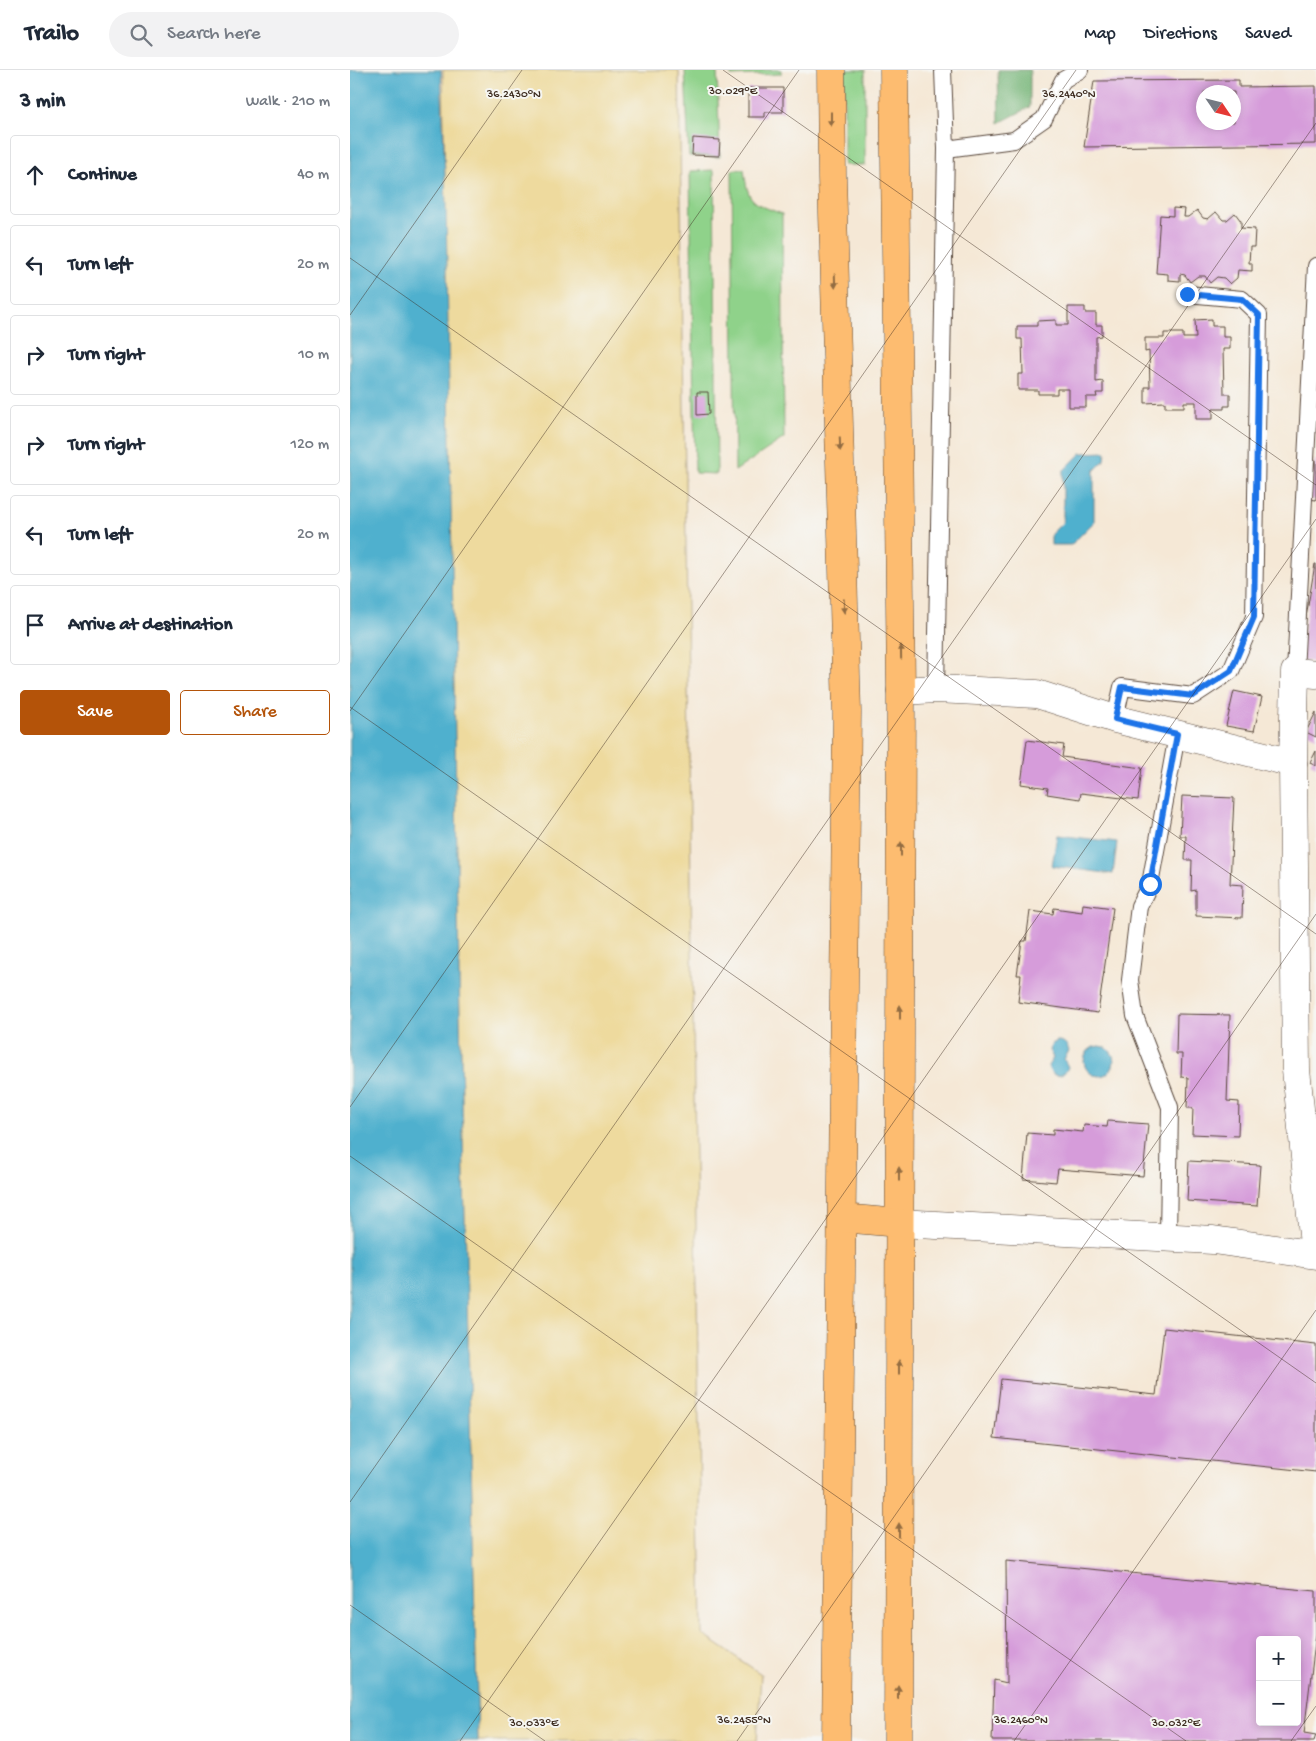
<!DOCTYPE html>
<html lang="en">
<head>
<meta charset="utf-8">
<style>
  body { margin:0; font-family:"Gochi Hand",sans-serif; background:#f2f2f3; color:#1f2937 }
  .controls { position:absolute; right:15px; bottom:15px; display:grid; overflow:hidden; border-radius:5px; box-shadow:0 2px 8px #0003 }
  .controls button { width:45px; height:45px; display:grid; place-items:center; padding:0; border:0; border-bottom:1px solid #e0e1e3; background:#fff; color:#1f2937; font:25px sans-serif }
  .compass { position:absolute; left:846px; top:15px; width:45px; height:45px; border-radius:50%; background:#fff; box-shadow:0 2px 8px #0003; rotate:125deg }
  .stop { position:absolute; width:15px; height:15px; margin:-11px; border:4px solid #1a73e8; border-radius:50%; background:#fff }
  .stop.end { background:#1a73e8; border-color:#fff; box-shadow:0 1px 5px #0008 }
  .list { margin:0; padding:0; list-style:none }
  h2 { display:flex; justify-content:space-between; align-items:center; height:65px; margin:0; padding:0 20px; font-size:21px }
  h2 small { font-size:16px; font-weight:400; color:#747a83 }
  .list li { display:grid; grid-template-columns:32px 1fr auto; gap:15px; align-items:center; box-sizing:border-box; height:80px; margin:0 10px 10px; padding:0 10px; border:1px solid #e0e1e3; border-radius:5px }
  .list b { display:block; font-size:19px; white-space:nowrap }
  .list em { font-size:16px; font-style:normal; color:#747a83 }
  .actions { display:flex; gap:10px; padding:15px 20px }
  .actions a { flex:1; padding:11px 0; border:1px solid #b45309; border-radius:5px; text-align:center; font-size:18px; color:#b45309 }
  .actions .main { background:#b45309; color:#fff }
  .icon { flex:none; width:28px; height:28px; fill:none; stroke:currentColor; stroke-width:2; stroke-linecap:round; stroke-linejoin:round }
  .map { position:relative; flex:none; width:966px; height:1671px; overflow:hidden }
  header { display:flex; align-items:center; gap:30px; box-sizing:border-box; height:70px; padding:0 25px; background:#fff; border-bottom:1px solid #e0e1e3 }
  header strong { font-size:24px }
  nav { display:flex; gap:28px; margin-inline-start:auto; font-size:18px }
  .search { width:350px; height:45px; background:#f2f2f3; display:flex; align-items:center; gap:12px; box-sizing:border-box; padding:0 18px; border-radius:28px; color:#747a83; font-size:19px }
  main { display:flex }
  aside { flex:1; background:#fff }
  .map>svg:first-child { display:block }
</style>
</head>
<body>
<header>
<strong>Trailo</strong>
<div class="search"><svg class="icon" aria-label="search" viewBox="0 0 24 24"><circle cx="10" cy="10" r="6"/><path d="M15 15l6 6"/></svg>Search here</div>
<nav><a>Map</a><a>Directions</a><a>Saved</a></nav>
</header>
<main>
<aside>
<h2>3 min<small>Walk · 210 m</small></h2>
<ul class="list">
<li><svg class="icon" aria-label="ahead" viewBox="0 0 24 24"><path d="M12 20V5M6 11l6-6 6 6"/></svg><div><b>Continue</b></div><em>40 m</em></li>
<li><svg class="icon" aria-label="left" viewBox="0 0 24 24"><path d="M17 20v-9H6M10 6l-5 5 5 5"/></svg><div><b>Turn left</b></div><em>20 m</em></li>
<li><svg class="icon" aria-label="right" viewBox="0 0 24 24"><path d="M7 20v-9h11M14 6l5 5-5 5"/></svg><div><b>Turn right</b></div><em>10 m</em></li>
<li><svg class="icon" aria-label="right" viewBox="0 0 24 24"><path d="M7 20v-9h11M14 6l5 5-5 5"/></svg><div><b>Turn right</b></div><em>120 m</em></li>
<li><svg class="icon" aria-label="left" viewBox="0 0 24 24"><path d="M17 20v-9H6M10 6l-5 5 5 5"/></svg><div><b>Turn left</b></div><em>20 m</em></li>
<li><svg class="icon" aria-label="arrive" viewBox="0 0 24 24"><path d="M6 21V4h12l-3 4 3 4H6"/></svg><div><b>Arrive at destination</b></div></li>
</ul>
<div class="actions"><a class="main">Save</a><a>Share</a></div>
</aside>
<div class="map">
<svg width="966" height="1671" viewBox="0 0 966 1671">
  <rect width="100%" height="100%" fill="#f6f6f2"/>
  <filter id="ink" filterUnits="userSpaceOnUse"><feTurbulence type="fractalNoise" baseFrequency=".02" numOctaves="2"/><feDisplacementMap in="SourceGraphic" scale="10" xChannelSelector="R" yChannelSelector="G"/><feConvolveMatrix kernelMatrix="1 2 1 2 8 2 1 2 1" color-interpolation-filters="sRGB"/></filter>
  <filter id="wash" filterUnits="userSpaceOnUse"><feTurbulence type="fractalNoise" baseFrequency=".0096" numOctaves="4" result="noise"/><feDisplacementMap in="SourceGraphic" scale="20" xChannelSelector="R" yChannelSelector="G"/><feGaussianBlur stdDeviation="1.12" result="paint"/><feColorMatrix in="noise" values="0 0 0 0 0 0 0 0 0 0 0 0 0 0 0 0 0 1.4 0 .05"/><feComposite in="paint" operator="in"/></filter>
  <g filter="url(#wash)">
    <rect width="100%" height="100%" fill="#f5e8d6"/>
    <g fill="#8fd28a" stroke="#657e54">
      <polygon points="335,0 367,0 370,87 339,86"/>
      <polygon points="381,0 431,0 431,4 381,6"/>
      <rect x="494" y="0" width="21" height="95"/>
      <path d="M394 99C398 133 401 132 432 144L434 368 385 401 382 100Z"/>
      <polygon points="364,100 367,404 345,403 340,101"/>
    </g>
    <polygon fill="#73b476" stroke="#576f4a" points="648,0 680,0 680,37 649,53"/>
    <polygon fill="#eeda9e" stroke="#94825e" points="93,0 329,0 352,1564 411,1604 407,1671 128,1671 109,907"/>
    <g fill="#4fb0ce" stroke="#456d76">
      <polygon points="0,0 91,0 96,135 109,907 128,1671 0,1671"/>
      <polygon points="756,382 755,390 744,401 744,452 721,475 701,475 701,464 713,452 713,401 731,383"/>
      <polygon points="707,765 767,772 763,804 702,796"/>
      <path d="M707 971C714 971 717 974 719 981L714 989 718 997C713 1009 701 1008 698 996L703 988 699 980 702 974Z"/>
      <circle cx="749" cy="991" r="15"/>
    </g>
    <g id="blocks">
      <g fill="#d69cda" fill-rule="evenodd">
        <path d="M889 10V17L966 16V74L734 77 744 11ZM854 22H884V52H854Z"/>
        <polygon points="398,18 433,18 433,42 415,42 415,47 398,47"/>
        <polygon points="343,68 370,70 369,86 342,85"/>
        <polygon points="823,138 835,139 834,147 838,147 847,140 853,148 858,149 866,142 873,150 877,150 885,143 891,151 891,158 905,159 904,177 900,177 899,193 902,193 902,201 888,200 887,208 880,214 874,208 867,207 860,213 855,206 848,206 840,212 835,205 830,204 830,211 818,210 818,204 806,203 810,145 823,146"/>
        <polygon points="718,237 735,237 735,243 746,243 746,255 752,255 752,266 746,267 746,312 753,311 753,323 746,323 747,327 736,327 736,337 719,337 719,319 707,319 707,324 688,324 688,320 668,320 668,304 673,304 672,269 667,269 667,256 687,256 687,251 706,250 706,255 718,255"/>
        <polygon points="862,249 862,256 873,256 873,267 880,267 880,279 873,279 874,324 880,324 880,336 874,336 874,339 863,339 863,349 846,349 846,332 834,332 834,337 815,337 815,332 795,333 795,317 800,317 799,281 795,282 795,268 814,268 814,263 833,263 833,268 846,268 845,250"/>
        <polygon points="347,322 358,322 359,344 347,345"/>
        <polygon points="965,390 966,390 966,430 959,429"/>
        <polygon points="965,494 966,494 966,593 949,589"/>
        <polygon points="884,621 912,627 904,661 876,656"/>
        <polygon points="966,642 966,667 956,662"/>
        <polygon points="677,670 714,675 712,687 792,698 788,730 731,723 730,729 697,724 698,718 671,714"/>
        <polygon points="966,681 966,696 960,693"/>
        <polygon points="832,726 884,728 880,814 893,815 892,848 846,846 846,820 841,821 842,790 835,790 836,766 830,766"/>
        <polygon points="733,834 763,838 748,943 668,932 671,905 667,905 672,871 676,871 680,841 703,844 704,838 732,842"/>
        <polygon points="827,944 880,945 877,1031 889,1032 888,1066 842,1064 843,1038 837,1038 838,1008 831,1007 832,984 826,984"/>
        <polygon points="758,1051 798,1054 793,1106 708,1099 706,1112 673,1109 677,1063 703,1065 703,1059 733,1062 734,1055 757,1057"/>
        <polygon points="839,1091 910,1095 907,1136 837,1131"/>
        <polygon points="814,1258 966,1275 966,1402 644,1368 651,1309 806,1325"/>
        <path d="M656 1491 966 1521V1564L954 1663 966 1665 964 1671H642L644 1610 657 1613ZM910 1570H947V1652H910Z"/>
      </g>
    </g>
  </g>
  <g filter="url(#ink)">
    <use href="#blocks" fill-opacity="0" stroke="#57463a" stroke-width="1"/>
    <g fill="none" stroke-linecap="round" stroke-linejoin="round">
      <g stroke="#57463a" stroke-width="18">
        <g id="lane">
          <polyline points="596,79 664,70 694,49 713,10 730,0"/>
          <polyline points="945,602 966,196"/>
          <polyline points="586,619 596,79 593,0"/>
          <polyline points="765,649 772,617 843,626 881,601 904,547 909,245 892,229 837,224"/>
          <polyline points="818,1167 820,1037 785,946 780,910 789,836 800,814 827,665"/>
        </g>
      </g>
      <g stroke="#57463a" stroke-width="29">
        <g id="street">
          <polyline points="551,621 586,619 687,624 765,649 943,693"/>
          <polyline points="549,1153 863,1170 966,1185"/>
          <polyline points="965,1184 946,1000 943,693 945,602 966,604"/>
        </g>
      </g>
      <g stroke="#57463a" stroke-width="29">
        <g id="highway">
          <polyline points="481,0 482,107 497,642 486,1671"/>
          <polyline points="544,0 551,621 548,1671"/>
          <polyline points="492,1148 549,1153"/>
        </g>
      </g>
      <use href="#lane" stroke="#fff" stroke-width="16"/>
      <use href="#street" stroke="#fff" stroke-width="28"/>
      <use href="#highway" stroke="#fdbc6f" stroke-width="28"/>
    </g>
    <defs><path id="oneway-solid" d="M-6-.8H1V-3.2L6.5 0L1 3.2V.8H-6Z" transform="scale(1.25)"/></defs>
    <g fill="#926c42">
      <use href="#oneway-solid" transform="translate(481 49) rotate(90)"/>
      <use href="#oneway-solid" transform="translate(485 211) rotate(88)"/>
      <use href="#oneway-solid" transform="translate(490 374) rotate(88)"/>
      <use href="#oneway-solid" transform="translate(494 536) rotate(88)"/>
      <use href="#oneway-solid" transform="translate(551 582) rotate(-91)"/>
      <use href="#oneway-solid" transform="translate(551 779) rotate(-90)"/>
      <use href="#oneway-solid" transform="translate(550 942) rotate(-90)"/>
      <use href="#oneway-solid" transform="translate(549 1104) rotate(-90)"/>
      <use href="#oneway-solid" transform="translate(549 1297) rotate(-90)"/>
      <use href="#oneway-solid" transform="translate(549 1460) rotate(-90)"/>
      <use href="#oneway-solid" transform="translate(548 1622) rotate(-90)"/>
    </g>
  </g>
  <g fill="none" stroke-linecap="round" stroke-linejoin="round" filter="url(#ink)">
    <polyline stroke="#1a73e8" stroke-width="6" points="800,814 827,664 765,649 772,617 843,626 881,601 904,547 909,245 892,229 837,224"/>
  </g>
  <path fill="none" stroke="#3b2a1e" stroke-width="1" stroke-opacity="0.45" d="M373 0 966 415M0 188 966 864M0 245 172 0M0 637 966 1313M0 641 449 0M0 1037 726 0M0 1086 836 1671M0 1432 966 53M0 1535 195 1671M110 1671 966 449M387 1671 966 844M664 1671 966 1240M941 1671 966 1636"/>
  <g font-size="12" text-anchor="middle" fill="#3b2a1e" stroke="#f6f6f2" stroke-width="4" stroke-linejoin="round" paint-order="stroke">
    <text x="383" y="24">30.029°E</text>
    <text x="164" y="27">36.2430°N</text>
    <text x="719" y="27">36.2440°N</text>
    <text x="394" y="1653">36.2455°N</text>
    <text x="671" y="1653">36.2460°N</text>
    <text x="184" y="1656">30.033°E</text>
    <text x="826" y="1656">30.032°E</text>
  </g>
</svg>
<div class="controls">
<button>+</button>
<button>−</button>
</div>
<svg class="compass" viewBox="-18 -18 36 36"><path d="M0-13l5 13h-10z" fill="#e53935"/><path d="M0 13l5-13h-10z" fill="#747a83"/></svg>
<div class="stop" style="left:800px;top:814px"></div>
<div class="stop end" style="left:837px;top:224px"></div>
</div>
</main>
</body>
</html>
